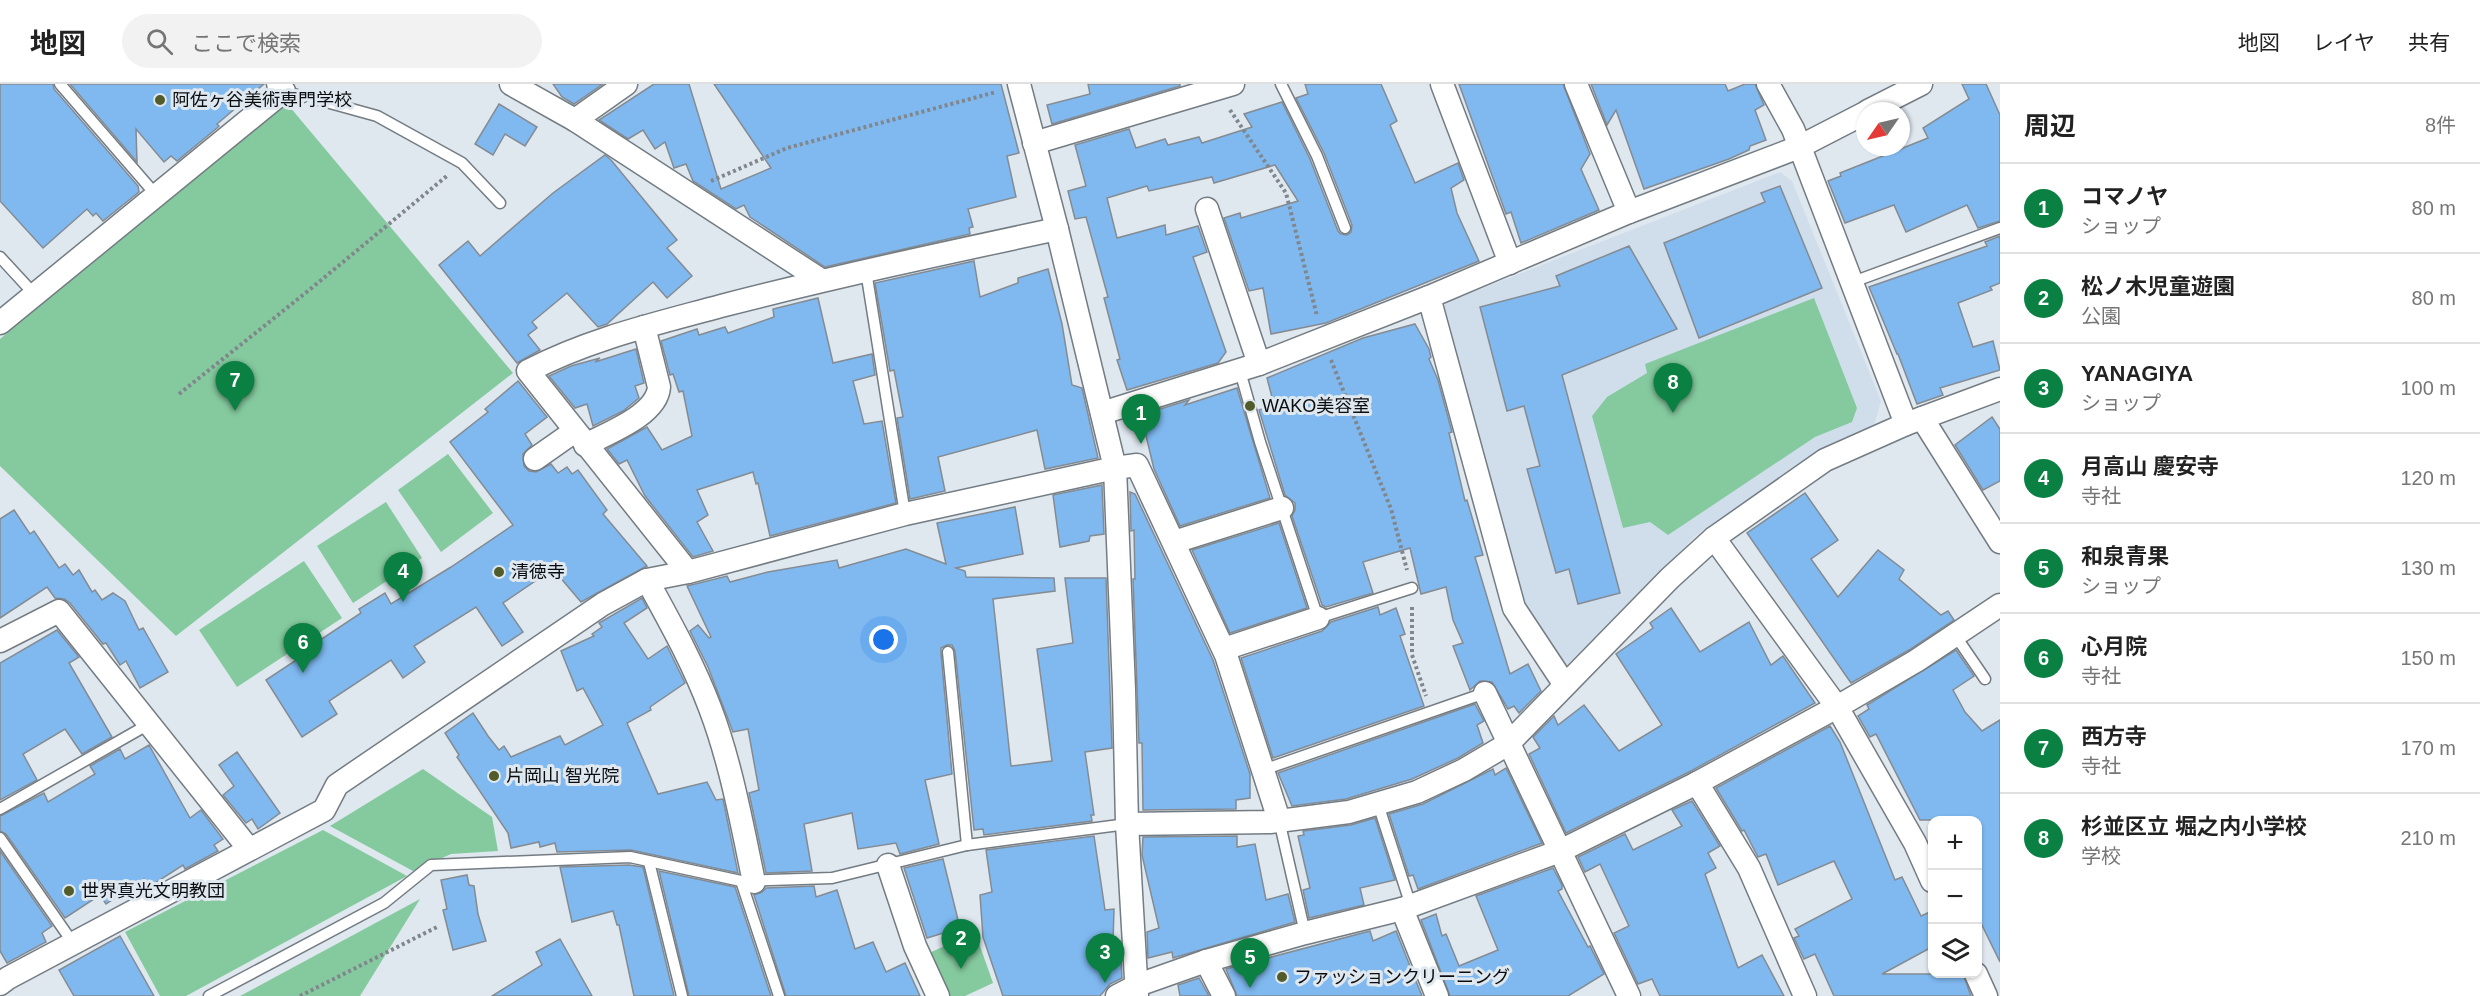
<!DOCTYPE html>
<html lang="ja">
<head>
<meta charset="utf-8">
<style>
  body { margin:0; font-family:Arial,"Noto Sans JP",sans-serif; background:#f2f2f2; color:#222 }
  .controls { position:absolute; right:18px; bottom:18px; display:grid; overflow:hidden; border-radius:12px; box-shadow:0 2px 4px #0004 }
  .controls button { width:54px; height:54px; display:grid; place-items:center; padding:0; border:0; border-bottom:2px solid #e0e0e0; background:#fff; color:#222; font:30px sans-serif }
  .compass { position:absolute; left:1856px; top:18px; width:54px; height:54px; border-radius:50%; background:#fff; box-shadow:0 2px 4px #0004; rotate:236deg }
  .you { position:absolute; left:884px; top:556px; width:21px; height:21px; margin:-15px; border:4px solid #fff; border-radius:50%; background:#1a73e8; box-shadow:0 0 0 9px #1a73e833 }
  .badge { display:grid; place-items:center; width:39px; height:39px; border-radius:50%; background:#0b8043; color:#fff; font-size:20px; font-weight:700 }
  .pin { position:absolute; translate:-50% -50px; filter:drop-shadow(0 2px 3px #0008) }
  .pin::after { content:''; position:absolute; top:32px; width:21px; height:18px; background:inherit; clip-path:polygon(0 0,100% 0,50% 100%) }
  .list { margin:0; padding:0; list-style:none }
  h2 { display:flex; justify-content:space-between; align-items:center; height:78px; margin:0; padding:0 24px; font-size:26px }
  h2 small { font-size:20px; font-weight:400; color:#767676 }
  .list li { display:grid; grid-template-columns:39px 1fr auto; gap:18px; align-items:center; box-sizing:border-box; height:90px; padding:0 24px; border-top:2px solid #e0e0e0 }
  .list b { display:block; font-size:22px; white-space:nowrap }
  .list p { margin:0; font-size:20px; white-space:nowrap; color:#767676 }
  .list em { font-size:20px; font-style:normal; color:#767676 }
  .icon { flex:none; width:33px; height:33px; fill:none; stroke:currentColor; stroke-width:2; stroke-linecap:round; stroke-linejoin:round }
  .map { position:relative; flex:none; width:2000px; height:912px; overflow:hidden }
  header { display:flex; align-items:center; gap:36px; box-sizing:border-box; height:84px; padding:0 30px; background:#fff; border-bottom:2px solid #e0e0e0 }
  header strong { font-size:28px }
  nav { display:flex; gap:33px; margin-inline-start:auto; font-size:21px }
  .search { width:420px; height:54px; background:#f2f2f2; display:flex; align-items:center; gap:15px; box-sizing:border-box; padding:0 21px; border-radius:33px; color:#767676; font-size:22px }
  main { display:flex }
  aside { flex:1; background:#fff }
  .map>svg:first-child { display:block }
</style>
</head>
<body>
<header>
<strong>地図</strong>
<div class="search"><svg class="icon" aria-label="search" viewBox="0 0 24 24"><circle cx="10" cy="10" r="6"/><path d="M15 15l6 6"/></svg>ここで検索</div>
<nav><a>地図</a><a>レイヤ</a><a>共有</a></nav>
</header>
<main>
<div class="map">
<svg width="2000" height="912" viewBox="0 0 2000 912">
  <rect width="100%" height="100%" fill="#dfe7ef"/>
  <polygon fill="#d0deec" points="1780,88 1792,97 1881,317 1874,341 1830,360 1695,452 1571,586 1561,580 1522,523 1441,227 1447,218"/>
  <g fill="#85ca9f">
    <polygon points="284,16 513,289 176,552 0,382 0,255"/>
    <polygon points="1814,214 1857,324 1852,338 1815,353 1668,451 1650,438 1623,444 1592,332 1607,313 1647,289 1645,280"/>
    <polygon points="448,370 493,429 441,468 398,406"/>
    <polygon points="386,418 422,474 353,519 317,462"/>
    <polygon points="304,477 342,534 237,603 199,546"/>
    <polygon points="423,685 492,733 498,767 451,770 413,787 330,742"/>
    <polygon points="323,746 407,792 186,912 160,912 125,848"/>
    <polygon points="420,815 360,912 240,912"/>
    <polygon points="975,848 993,899 965,912 947,912 927,870"/>
  </g>
  <g fill="#7fb9f0" stroke="#848b93" stroke-width="1.5">
    <polygon points="0,0 53,0 54,5 138,102 139,108 103,137 96,129 93,132 87,125 43,164 0,117"/>
    <polygon points="70,0 264,0 217,40 219,42 217,44 177,77 171,72 164,78 136,45 137,78"/>
    <polygon points="553,0 603,0 574,20 562,13"/>
    <polygon points="654,0 689,0 721,105 771,84 714,0 1001,0 1019,69 1007,72 1016,113 968,125 973,143 969,144 970,150 825,183 750,133 744,121 736,125 693,97 686,80 674,84 665,58 655,65 643,46 628,55 599,36"/>
    <polygon points="1088,0 1180,0 1180,2 1052,40 1047,21 1090,10"/>
    <polygon points="1305,0 1381,0 1397,37 1390,41 1415,99 1458,79 1464,96 1451,104 1457,129 1479,177 1326,239 1271,250 1263,204 1249,207 1224,134 1240,129 1241,134 1298,117 1275,81 1214,99 1212,93 1149,107 1147,102 1107,114 1117,154 1165,141 1166,151 1198,142 1207,168 1193,173 1226,268 1218,279 1127,306 1117,276 1120,275 1104,214 1108,213 1086,133 1075,135 1068,107 1086,102 1075,61 1129,45 1136,64 1165,55 1168,61 1199,53 1202,59 1252,43 1244,30 1282,18 1310,75 1338,147 1341,150 1347,151 1351,148 1352,141 1324,69 1296,14 1308,10"/>
    <polygon points="1459,0 1563,0 1590,70 1581,85 1599,126 1521,159 1511,128 1506,130"/>
    <polygon points="1591,0 1725,0 1728,7 1745,0 1755,0 1764,21 1755,26 1766,56 1750,62 1749,66 1729,75 1644,105 1616,26 1607,41"/>
    <polygon points="1962,0 1986,0 2000,31 2000,137 1978,144 1967,121 1906,148 1894,121 1845,139 1828,97 1841,92 1840,89 1928,54 1923,44 1969,15"/>
    <polygon points="499,20 537,43 525,62 505,50 493,71 475,60"/>
    <polygon points="605,71 611,76 677,156 667,164 692,192 667,214 653,198 607,240 598,243 567,209 532,238 537,244 528,251 540,266 517,279 439,181 468,157 480,172 553,109"/>
    <polygon points="1780,102 1822,204 1699,254 1664,159 1765,118 1761,109"/>
    <polygon points="2000,152 2000,199 1990,203 1992,206 1958,219 1973,263 1993,257 2000,286 1940,304 1943,311 1917,320 1898,270 1897,270 1869,203 1987,162 1985,158"/>
    <polygon points="1629,162 1677,245 1562,291 1620,509 1578,520 1569,485 1556,489 1527,385 1540,382 1524,322 1507,327 1480,223 1560,202 1556,192"/>
    <polygon points="974,177 980,213 1018,199 1018,194 1048,185 1062,240 1072,301 1082,304 1098,374 1045,385 1037,346 938,373 945,407 910,415 897,334 903,333 894,286 890,287 875,199"/>
    <polygon points="818,214 833,279 872,270 875,291 853,297 864,340 882,337 896,419 770,452 758,399 756,400 753,388 697,406 708,431 697,438 713,467 693,473 645,412 627,376 619,380 607,365 647,343 662,366 692,352 683,307 679,308 673,290 670,291 661,257 697,245 699,251 725,243 728,249 774,233 773,225"/>
    <polygon points="1415,240 1429,265 1431,273 1429,275 1438,296 1452,348 1449,349 1465,417 1467,416 1483,471 1475,473 1510,590 1528,580 1541,607 1519,629 1514,622 1508,625 1492,598 1480,597 1470,606 1453,562 1463,559 1453,536 1446,503 1421,510 1410,464 1363,478 1373,509 1326,523 1322,521 1292,432 1295,426 1295,419 1285,411 1259,326 1274,321 1267,294 1363,254"/>
    <polygon points="636,265 644,299 635,302 639,314 623,327 593,342 587,320 575,324 549,292 571,282 600,274 595,278"/>
    <polygon points="518,297 547,333 525,350 532,361 523,370 524,382 529,387 536,388 551,380 558,389 567,383 572,390 578,386 607,426 603,430 647,482 581,518 553,485 503,519 523,548 502,562 476,523 414,562 425,578 403,594 391,576 329,617 337,630 302,653 266,596 310,567 308,564 361,529 359,525 385,509 391,520 451,483 513,441 450,358 488,328 485,325"/>
    <polygon points="1237,304 1270,414 1180,442 1154,385 1141,331 1189,316 1185,321"/>
    <polygon points="1992,333 2000,345 2000,397 1983,406 1955,361"/>
    <polygon points="1102,401 1104,450 1090,452 1089,457 1060,463 1053,411"/>
    <polygon points="1130,408 1135,410 1213,576 1250,690 1250,714 1236,716 1236,725 1143,726 1142,659 1139,659 1133,495 1135,495 1134,446 1131,447"/>
    <polygon points="1805,409 1838,456 1811,475 1838,513 1878,466 1904,486 1899,495 1941,531 1948,527 1954,536 1909,566 1851,599 1747,449"/>
    <polygon points="1015,423 1023,470 956,484 965,487 966,493 1054,494 1055,507 993,515 1011,682 1052,677 1037,565 1073,559 1065,494 1106,494 1112,664 1085,668 1094,731 1091,731 1092,737 984,751 983,745 974,746 955,567 952,561 947,561 941,564 941,569 952,690 925,696 939,760 900,770 896,759 858,765 852,729 804,740 812,787 766,789 749,709 759,706 748,645 733,648 708,583 690,547 698,541 709,554 711,553 687,502 727,492 730,498 768,488 837,476 839,484 906,465 946,480 937,439"/>
    <polygon points="14,426 30,450 34,447 59,484 65,480 73,491 79,486 92,508 95,506 102,516 113,509 125,517 139,546 143,544 168,588 140,604 126,577 120,581 106,559 103,560 70,519 64,515 55,514 47,503 0,534 0,435"/>
    <polygon points="1279,439 1307,524 1230,549 1192,466"/>
    <polygon points="642,514 647,524 624,539 648,575 667,562 685,599 650,623 651,626 627,639 658,710 707,698 716,716 723,715 738,789 631,766 557,768 555,759 540,763 539,758 511,764 508,749 457,673 459,671 445,649 473,629 488,652 499,666 504,662 511,673 560,652 565,661 603,641 583,604 577,607 561,567 594,552 592,550 602,543 599,539"/>
    <polygon points="1378,523 1380,531 1396,524 1405,550 1400,552 1424,622 1273,674 1241,574 1322,547 1331,538"/>
    <polygon points="1671,524 1700,568 1749,538 1771,581 1783,572 1815,619 1691,687 1566,749 1529,670 1540,664 1533,653 1554,632 1558,641 1584,621 1619,667 1662,641 1616,570 1653,544 1650,539"/>
    <polygon points="57,546 79,573 69,579 112,653 82,670 65,645 23,670 37,696 0,716 0,579"/>
    <polygon points="1956,566 1974,592 1953,606 1965,628 1982,647 2000,636 2000,878 1977,831 1977,736 1920,736 1876,650 1870,653 1858,632 1869,625 1867,621"/>
    <polygon points="1475,620 1484,637 1477,641 1483,659 1458,674 1412,695 1346,715 1292,722 1278,689"/>
    <polygon points="1830,642 1840,658 1895,796 1902,793 1921,832 1932,827 1932,863 1882,890 1963,890 1971,912 1834,912 1815,870 1804,875 1794,854 1799,852 1795,845 1852,815 1834,777 1778,801 1766,770 1758,773 1744,746 1742,747 1716,704"/>
    <polygon points="149,661 190,734 201,726 223,755 214,761 218,767 185,785 183,781 149,803 144,795 106,820 100,811 65,834 6,750 0,747 0,732 44,709 48,718 95,690 90,682 120,665 125,675"/>
    <polygon points="237,668 280,729 258,745 252,735 246,739 223,711 234,702 219,681"/>
    <polygon points="1506,684 1542,759 1418,805 1413,791 1409,792 1389,730 1423,720 1493,685 1495,691"/>
    <polygon points="1692,717 1720,762 1708,769 1716,784 1705,790 1738,884 1762,871 1784,912 1660,912 1652,895 1638,900 1614,849 1629,842 1600,780 1585,788 1578,773 1625,750 1633,766 1682,742 1672,726"/>
    <polygon points="1375,734 1395,796 1360,804 1364,821 1309,834 1303,806 1310,804 1298,752 1304,751 1303,747 1351,741"/>
    <polygon points="1094,752 1105,826 1114,825 1113,859 1120,857 1122,894 1110,900 1100,912 1003,912 983,853 980,811 992,808 986,766"/>
    <polygon points="1237,752 1237,763 1255,760 1266,816 1288,810 1295,838 1173,874 1172,868 1148,874 1147,848 1159,844 1142,771 1143,753"/>
    <polygon points="0,767 52,842 42,849 46,858 7,879 0,867"/>
    <polygon points="943,775 960,844 927,854 904,784"/>
    <polygon points="629,781 643,783 674,912 634,912 619,841 617,841 613,827 572,838 560,783"/>
    <polygon points="1553,784 1562,801 1562,805 1558,807 1588,863 1590,862 1604,890 1568,912 1450,912 1421,836 1436,830 1442,852 1446,850 1459,882 1498,866 1476,812"/>
    <polygon points="659,787 735,803 771,912 689,912"/>
    <polygon points="467,791 469,801 474,802 478,830 486,857 453,866 443,826 447,825 441,796"/>
    <polygon points="814,802 816,813 837,806 855,865 873,858 886,888 905,879 920,912 786,912 754,811 762,808 766,804"/>
    <polygon points="1370,847 1373,857 1396,847 1422,912 1237,912 1226,885"/>
    <polygon points="120,852 154,912 74,912 59,886"/>
    <polygon points="560,855 592,912 492,912 542,881 536,868"/>
    <polygon points="1199,894 1209,912 1180,912 1178,901"/>
  </g>
  <g fill="none" stroke-linecap="round" stroke-linejoin="round">
    <g stroke="#747c83" stroke-width="13">
      <g id="service">
        <polyline points="60,0 157,112"/>
        <polyline points="1281,0 1317,72 1345,144"/>
        <polyline points="284,7 303,13"/>
        <polyline points="319,16 377,32 462,79 500,119"/>
        <polyline points="0,173 35,211"/>
        <polyline points="866,187 905,430"/>
        <polyline points="1850,199 2000,144"/>
        <polyline points="1240,287 1260,358 1318,534 1412,504"/>
        <polyline points="1955,551 1985,595"/>
        <polyline points="948,568 967,761"/>
        <polyline points="1263,686 1485,609"/>
        <polyline points="1378,720 1411,822"/>
        <polyline points="0,725 149,640"/>
        <polyline points="1279,736 1305,849"/>
        <polyline points="0,754 73,859"/>
        <polyline points="649,778 682,912"/>
        <polyline points="741,797 779,912"/>
        <polyline points="209,912 384,819 431,781 630,773 741,797 832,794 967,761 1127,740"/>
      </g>
    </g>
    <g stroke="#747c83" stroke-width="25">
      <g id="minor">
        <polyline points="511,0 575,36 821,196"/>
        <polyline points="1019,0 1057,145 1115,384 1124,606 1127,740 1137,912"/>
        <polyline points="1442,0 1510,179"/>
        <polyline points="1576,0 1629,128"/>
        <polyline points="1768,0 1793,45 1906,340"/>
        <polyline points="1868,27 1921,0"/>
        <polyline points="575,36 626,0"/>
        <polyline points="1034,59 1233,0"/>
        <polyline points="1207,125 1259,280"/>
        <polyline points="1429,213 1514,524 1565,601"/>
        <polyline points="0,239 284,7 278,0"/>
        <polyline points="1102,329 1259,280 1429,213 1629,128 1799,63 1865,29"/>
        <polyline points="1922,334 2000,458"/>
        <path d="M585 361C608 349 657 331 659 303L644 243"/>
        <polyline points="535,375 575,347"/>
        <polyline points="1714,454 1837,623 1915,759 1932,797"/>
        <polyline points="1174,458 1282,424"/>
        <path d="M688 488 528 287C589 255 655 240 721 222 833 193 945 169 1057 145"/>
        <path d="M647 496C670 538 693 579 710 624 731 679 742 741 754 798"/>
        <polyline points="0,557 59,527 249,765"/>
        <polyline points="1224,565 1318,534"/>
        <polyline points="1485,609 1629,912"/>
        <polyline points="1697,699 1749,784 1805,912"/>
        <polyline points="1127,740 1270,738 1349,728 1417,708 1464,686 1508,660 1670,494 1714,454 1825,376 1906,340 2000,305"/>
        <polyline points="888,781 915,862 938,912"/>
        <polyline points="1402,825 1437,912"/>
        <polyline points="1206,877 1224,912"/>
        <polyline points="1976,890 1986,912"/>
        <polyline points="0,900 8,894 324,726 337,701 603,520 647,496 688,488 905,430 1115,384 1137,381 1226,571 1279,736"/>
        <polyline points="1117,912 1138,901 1206,877 1305,849 1402,825 1560,767 1697,699 1837,623 1916,577 2000,521"/>
      </g>
    </g>
    <g stroke="#80868c" stroke-width="4" stroke-dasharray="3 3" stroke-linecap="butt">
      <polyline points="1230,26 1286,109 1317,232"/>
      <polyline points="711,97 787,64 996,8"/>
      <polyline points="1331,276 1391,425 1407,486"/>
      <polyline points="179,310 308,207 448,91"/>
      <polyline points="1412,523 1412,571 1426,612"/>
      <polyline points="300,912 439,842"/>
    </g>
    <use href="#service" stroke="#fff" stroke-width="10"/>
    <use href="#minor" stroke="#fff" stroke-width="22"/>
  </g>
  <g fill="#525b2a" stroke="#dfe7ef" stroke-width="2">
    <circle cx="160" cy="16" r="6"/>
    <circle cx="1250" cy="322" r="6"/>
    <circle cx="499" cy="488" r="6"/>
    <circle cx="494" cy="692" r="6"/>
    <circle cx="69" cy="807" r="6"/>
    <circle cx="1282" cy="893" r="6"/>
  </g>
  <g text-anchor="middle" stroke-width="6" stroke-linejoin="round" paint-order="stroke">
    <g font-size="18" fill="#0a0d10" stroke="#dfe7ef" text-anchor="start">
      <text x="172" y="22">阿佐ヶ谷美術専門学校</text>
      <text x="1262" y="328">WAKO美容室</text>
      <text x="511" y="494">清徳寺</text>
      <text x="506" y="698">片岡山 智光院</text>
      <text x="81" y="813">世界真光文明教団</text>
      <text x="1294" y="899">ファッションクリーニング</text>
    </g>
  </g>
</svg>
<div class="controls">
<button>+</button>
<button>−</button>
<button><svg class="icon" aria-label="layers" viewBox="0 0 24 24"><path d="M12 4l9 5-9 5-9-5zM3 14l9 5 9-5"/></svg></button>
</div>
<svg class="compass" viewBox="-18 -18 36 36"><path d="M0-13l5 13h-10z" fill="#e53935"/><path d="M0 13l5-13h-10z" fill="#767676"/></svg>
<div class="you"></div>
<div class="pin badge" style="left:1141px;top:360px">1</div>
<div class="pin badge" style="left:961px;top:885px">2</div>
<div class="pin badge" style="left:1105px;top:899px">3</div>
<div class="pin badge" style="left:403px;top:518px">4</div>
<div class="pin badge" style="left:1250px;top:904px">5</div>
<div class="pin badge" style="left:303px;top:589px">6</div>
<div class="pin badge" style="left:235px;top:327px">7</div>
<div class="pin badge" style="left:1673px;top:329px">8</div>
</div>
<aside>
<h2>周辺<small>8件</small></h2>
<ul class="list">
<li><span class="badge">1</span><div><b>コマノヤ</b><p>ショップ</p></div><em>80 m</em></li>
<li><span class="badge">2</span><div><b>松ノ木児童遊園</b><p>公園</p></div><em>80 m</em></li>
<li><span class="badge">3</span><div><b>YANAGIYA</b><p>ショップ</p></div><em>100 m</em></li>
<li><span class="badge">4</span><div><b>月高山 慶安寺</b><p>寺社</p></div><em>120 m</em></li>
<li><span class="badge">5</span><div><b>和泉青果</b><p>ショップ</p></div><em>130 m</em></li>
<li><span class="badge">6</span><div><b>心月院</b><p>寺社</p></div><em>150 m</em></li>
<li><span class="badge">7</span><div><b>西方寺</b><p>寺社</p></div><em>170 m</em></li>
<li><span class="badge">8</span><div><b>杉並区立 堀之内小学校</b><p>学校</p></div><em>210 m</em></li>
</ul>
</aside>
</main>
</body>
</html>
